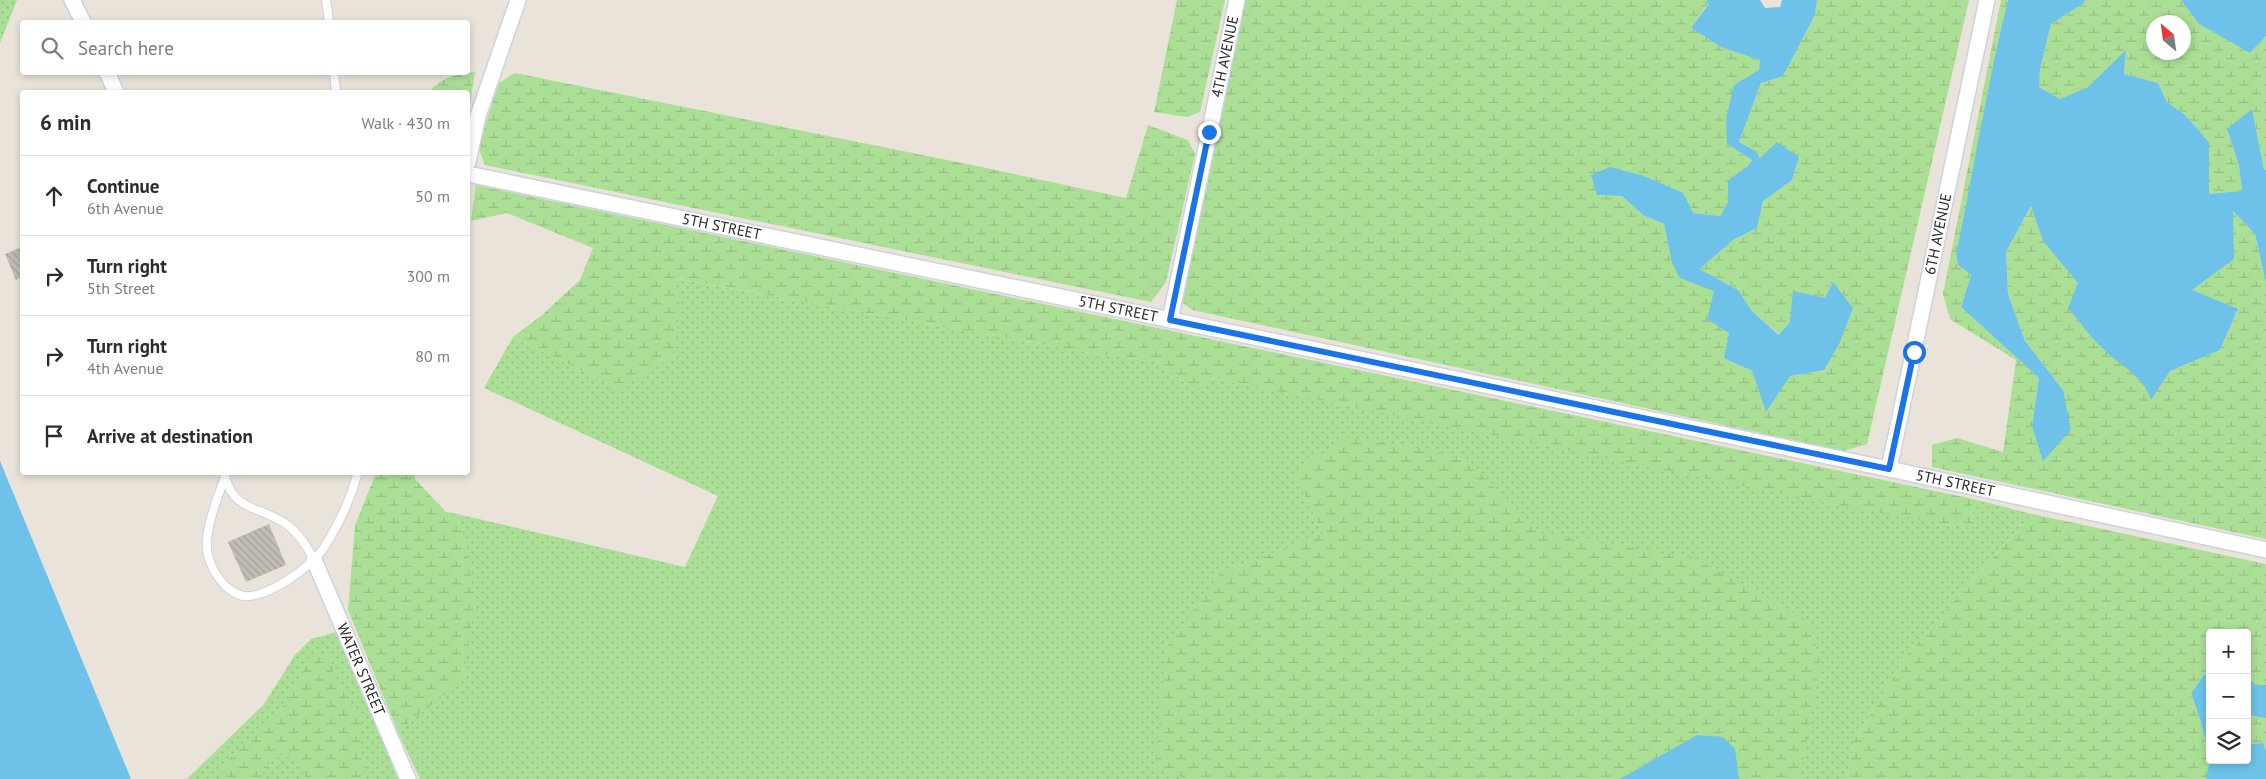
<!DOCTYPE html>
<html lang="en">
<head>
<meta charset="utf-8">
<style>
  body { margin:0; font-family:"PT Sans",sans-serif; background:#f2f2f3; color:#2b2b33 }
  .controls { position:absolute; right:15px; bottom:15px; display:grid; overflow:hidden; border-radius:5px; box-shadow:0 2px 8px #0003 }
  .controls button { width:45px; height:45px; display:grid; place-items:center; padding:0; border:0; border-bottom:1px solid #e1e1e2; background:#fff; color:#2b2b33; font:25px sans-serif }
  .compass { position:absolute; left:2146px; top:15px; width:45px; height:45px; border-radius:50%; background:#fff; box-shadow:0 2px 8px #0003; rotate:331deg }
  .stop { position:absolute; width:15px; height:15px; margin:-11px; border:4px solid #1a73e8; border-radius:50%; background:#fff }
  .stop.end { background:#1a73e8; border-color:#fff; box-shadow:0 1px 5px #0008 }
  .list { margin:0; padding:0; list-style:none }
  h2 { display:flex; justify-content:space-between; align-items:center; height:65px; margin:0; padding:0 20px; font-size:21px }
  h2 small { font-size:16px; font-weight:400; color:#7c7c81 }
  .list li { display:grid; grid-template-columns:32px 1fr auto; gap:15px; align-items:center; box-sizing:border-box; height:80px; padding:0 20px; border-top:1px solid #e1e1e2 }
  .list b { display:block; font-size:19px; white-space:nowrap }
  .list p { margin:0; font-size:16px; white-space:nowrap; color:#7c7c81 }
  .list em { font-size:16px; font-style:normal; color:#7c7c81 }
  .icon { flex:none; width:28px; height:28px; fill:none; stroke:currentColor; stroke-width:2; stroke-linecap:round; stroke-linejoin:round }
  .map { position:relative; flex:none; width:2266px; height:779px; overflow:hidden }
  .search { position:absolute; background:#fff; box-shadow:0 2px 8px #0003; left:20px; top:20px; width:450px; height:55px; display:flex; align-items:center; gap:12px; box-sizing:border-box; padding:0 18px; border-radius:5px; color:#7c7c81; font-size:19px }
  .panel { position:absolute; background:#fff; box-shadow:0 2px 8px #0003; left:20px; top:90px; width:450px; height:385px; border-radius:5px }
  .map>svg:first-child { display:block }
</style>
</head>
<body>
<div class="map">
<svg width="2266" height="779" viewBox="0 0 2266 779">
  <defs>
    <pattern id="grass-dots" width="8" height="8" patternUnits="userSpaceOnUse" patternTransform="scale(1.25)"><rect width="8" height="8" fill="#abdf96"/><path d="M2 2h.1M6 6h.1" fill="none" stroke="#93bf81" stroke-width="1.8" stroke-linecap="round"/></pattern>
    <pattern id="wetland-marsh" width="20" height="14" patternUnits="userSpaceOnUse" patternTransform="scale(1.25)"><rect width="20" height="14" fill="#abdf96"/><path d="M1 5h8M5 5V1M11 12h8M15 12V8" fill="none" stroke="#93bf81"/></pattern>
    <pattern id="building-back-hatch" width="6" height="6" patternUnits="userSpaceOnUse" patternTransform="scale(1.25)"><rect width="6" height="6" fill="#c1bdb6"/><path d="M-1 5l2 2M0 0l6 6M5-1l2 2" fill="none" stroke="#a6a29c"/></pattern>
  </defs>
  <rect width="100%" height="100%" fill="#e9e3d9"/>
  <g fill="url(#grass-dots)">
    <polygon points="0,0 17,0 0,43"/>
    <polygon points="678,279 1085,352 1161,363 1194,390 1211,378 1972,528 1973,499 2032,514 1908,653 1854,741 1847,779 420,779 398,732 463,678 468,554 457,514 685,567 718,496 484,388 513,337 619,389 679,317"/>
    <polygon points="337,632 398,779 187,779 264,704 295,655 311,639"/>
  </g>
  <g fill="url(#wetland-marsh)" fill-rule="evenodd">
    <polygon points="1177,0 1225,0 1200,112 1187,117 1154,112"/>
    <polygon points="1244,0 1707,0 1708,4 1691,28 1721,47 1761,59 1759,70 1727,144 1752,160 1748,166 1728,180 1728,202 1720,216 1693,213 1662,184 1644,176 1597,195 1622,196 1643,215 1664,224 1672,263 1714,291 1729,333 1725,358 1752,371 1766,411 1790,376 1824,370 1832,282 1826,299 1790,322 1780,335 1752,311 1738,290 1700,269 1733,240 1757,228 1763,201 1792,180 1799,157 1760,158 1756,151 1739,142 1761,83 1783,76 1815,15 1817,0 1969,0 1867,444 1844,451 1192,310 1180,301 1181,289"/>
    <path d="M2001 0H2008C1987 84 1975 170 1956 254L1958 265 1971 275 1961 307 2039 378 2032 426 2063 390 2025 341 2008 294 2006 252 2032 205 2043 241 2078 283 2102 348 2127 366 2147 388 2151 399 2170 371 2220 350 2238 310 2192 290 2233 211 2255 234 2266 283V539L1932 467V445L1957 438 2003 452 2016 360 1950 319 1943 294Z"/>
    <path d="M2085 0H2181L2199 24 2250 53 2266 36V170L2264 171 2252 109 2227 130 2239 166 2242 192 2209 194V142L2184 114 2167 102 2158 83 2124 74 2126 51 2088 87 2060 99 2039 87 2040 69 2051 24 2084 3ZM2154 22H2184V52H2154Z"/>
    <path d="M475 72 468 116V92H430C441 76 457 75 475 72Z"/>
    <polygon points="515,73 977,166 1126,198 1148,125 1188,140 1195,154 1166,282 1151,302 485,165 478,147 499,83"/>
    <polygon points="476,185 1973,499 1972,528 1851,508 1212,378 1194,390 1161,363 1085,352 679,279 679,317 672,357 619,389 513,337 542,315 580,280 593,248 507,213 471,221"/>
    <polygon points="1345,437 1464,456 1537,533 1695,558 1810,622 1820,665 1800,779 1739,779 1735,749 1723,737 1697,735 1620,779 1191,779 1155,770 1166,648 1220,573 1323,534 1294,473"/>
    <polygon points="376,473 415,473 415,479 446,512 457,514 468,554 475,602 463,679 398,732 348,610 355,525"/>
    <polygon points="2032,514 2266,564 2266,685 2256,685 2247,676 2247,633 2210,633 2210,674 2204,675 2191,693 2201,722 2211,762 2206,779 1847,779 1854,741 1908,653"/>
    <polygon points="312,655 330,655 334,678 362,722 360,743 366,768 360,779 307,779 288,750 268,765 259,779 221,779 224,766 245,741 286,704"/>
    <polygon points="2247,715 2266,718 2266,751 2263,743 2247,744"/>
  </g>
  <g fill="#6ec2e9">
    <polygon points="1707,0 1760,0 1765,8 1780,7 1782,0 1817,0 1815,15 1783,76 1761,83 1739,142 1756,151 1760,158 1777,142 1799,157 1792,180 1763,201 1757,228 1733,240 1700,269 1738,290 1752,311 1779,335 1790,322 1793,291 1825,298 1833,282 1853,308 1839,344 1824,370 1790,376 1766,412 1752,371 1724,358 1729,333 1707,319 1714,291 1680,278 1672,263 1664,224 1643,215 1622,196 1597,195 1591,175 1610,167 1644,176 1683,193 1693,213 1720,216 1728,202 1728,180 1748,166 1752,160 1727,144 1726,119 1734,85 1759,70 1760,60 1721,47 1691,28 1708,5"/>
    <path d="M2008 0H2085L2084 3 2051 24 2040 69 2039 87 2060 99 2088 87 2126 50 2124 74 2158 83 2167 102 2184 114 2209 142V194L2242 191 2239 166 2227 129 2252 109 2264 170H2266V283L2255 234 2233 211 2234 259 2192 290 2238 309 2220 350 2170 371 2151 400C2143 375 2119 365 2101 347 2089 335 2079 321 2068 308L2078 283 2043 241 2031 206 2006 252 2008 294 2025 341 2063 390 2071 430 2043 461 2032 426 2039 378 1961 307 1971 275 1958 265 1956 254C1974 170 1987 84 2008 0Z"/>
    <polygon points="2181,0 2266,0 2266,36 2250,53 2199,24"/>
    <polygon points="0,461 131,779 0,779"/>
    <polygon points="2210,674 2210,758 2201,722 2191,693 2204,675"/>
    <polygon points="2247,676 2256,685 2266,685 2266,718 2247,715"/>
    <polygon points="1697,735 1723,737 1735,749 1739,779 1620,779"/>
    <polygon points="2263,743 2266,751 2266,779 2206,779 2210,760 2247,760 2247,744"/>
  </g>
  <g fill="url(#building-back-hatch)">
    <polygon points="22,247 22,277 16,280 5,254"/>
    <polygon points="269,524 286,565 246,582 228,542"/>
  </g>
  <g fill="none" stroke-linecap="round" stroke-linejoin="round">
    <g stroke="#ced1e0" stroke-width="10">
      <g id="lane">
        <polyline points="326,0 329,22"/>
        <polyline points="334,72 336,92"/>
        <path d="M225 477C218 497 209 518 207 539 205 554 212 570 221 581 226 588 235 594 243 596 267 599 313 566 325 546 339 524 351 498 358 472"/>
        <path d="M225 477C235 512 260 506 286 524 299 533 307 546 314 560"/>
      </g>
    </g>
    <g stroke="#ced1e0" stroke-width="18">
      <g id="street">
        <polyline points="72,0 83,22"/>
        <polyline points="107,72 116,92"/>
        <polyline points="468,162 478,116 518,0"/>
        <path id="s1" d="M468 174 1889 469 2266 550"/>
        <path id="s2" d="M1170 320 1237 0"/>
        <path id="s3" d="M1889 469 1987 0"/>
        <path id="s4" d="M314 560 408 779"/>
      </g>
    </g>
    <use href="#lane" stroke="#fff" stroke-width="8"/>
    <use href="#street" stroke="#fff" stroke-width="15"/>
  </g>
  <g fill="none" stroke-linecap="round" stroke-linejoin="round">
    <polyline stroke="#1a73e8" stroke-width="6" points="1209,132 1170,320 1889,469 1914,352"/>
  </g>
  <g text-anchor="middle" stroke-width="4.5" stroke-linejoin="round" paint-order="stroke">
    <g font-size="15" fill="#272727" stroke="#fff">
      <text dy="5" stroke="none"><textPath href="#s2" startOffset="269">4TH AVENUE</textPath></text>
      <text dy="5" stroke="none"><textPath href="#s1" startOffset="259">5TH STREET</textPath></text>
      <text dy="5" stroke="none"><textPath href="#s3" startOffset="240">6TH AVENUE</textPath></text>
      <text dy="5" stroke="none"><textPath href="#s1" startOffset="664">5TH STREET</textPath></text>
      <text dy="5" stroke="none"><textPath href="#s1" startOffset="1519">5TH STREET</textPath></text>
      <text dy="5" stroke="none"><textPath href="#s4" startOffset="119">WATER STREET</textPath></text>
    </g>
  </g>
</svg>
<div class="controls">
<button>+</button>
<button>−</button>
<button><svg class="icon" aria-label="layers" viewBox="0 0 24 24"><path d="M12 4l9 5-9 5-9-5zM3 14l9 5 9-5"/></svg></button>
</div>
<svg class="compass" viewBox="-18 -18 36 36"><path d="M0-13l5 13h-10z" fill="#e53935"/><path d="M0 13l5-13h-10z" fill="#7c7c81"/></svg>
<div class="stop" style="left:1914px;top:352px"></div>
<div class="stop end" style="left:1209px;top:132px"></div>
<div class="search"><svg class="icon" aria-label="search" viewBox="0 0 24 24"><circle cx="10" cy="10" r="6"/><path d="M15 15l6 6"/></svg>Search here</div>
<section class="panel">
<h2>6 min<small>Walk · 430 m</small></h2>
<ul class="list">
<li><svg class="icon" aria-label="ahead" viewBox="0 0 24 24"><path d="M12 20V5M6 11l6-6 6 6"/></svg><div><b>Continue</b><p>6th Avenue</p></div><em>50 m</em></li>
<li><svg class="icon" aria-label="right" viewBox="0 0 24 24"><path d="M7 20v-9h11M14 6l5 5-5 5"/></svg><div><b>Turn right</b><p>5th Street</p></div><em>300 m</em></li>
<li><svg class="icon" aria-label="right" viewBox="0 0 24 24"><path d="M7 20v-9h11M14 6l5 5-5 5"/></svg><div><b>Turn right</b><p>4th Avenue</p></div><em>80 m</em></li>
<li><svg class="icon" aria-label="arrive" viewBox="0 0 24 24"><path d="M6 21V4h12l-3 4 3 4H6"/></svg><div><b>Arrive at destination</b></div></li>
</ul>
</section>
</div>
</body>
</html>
